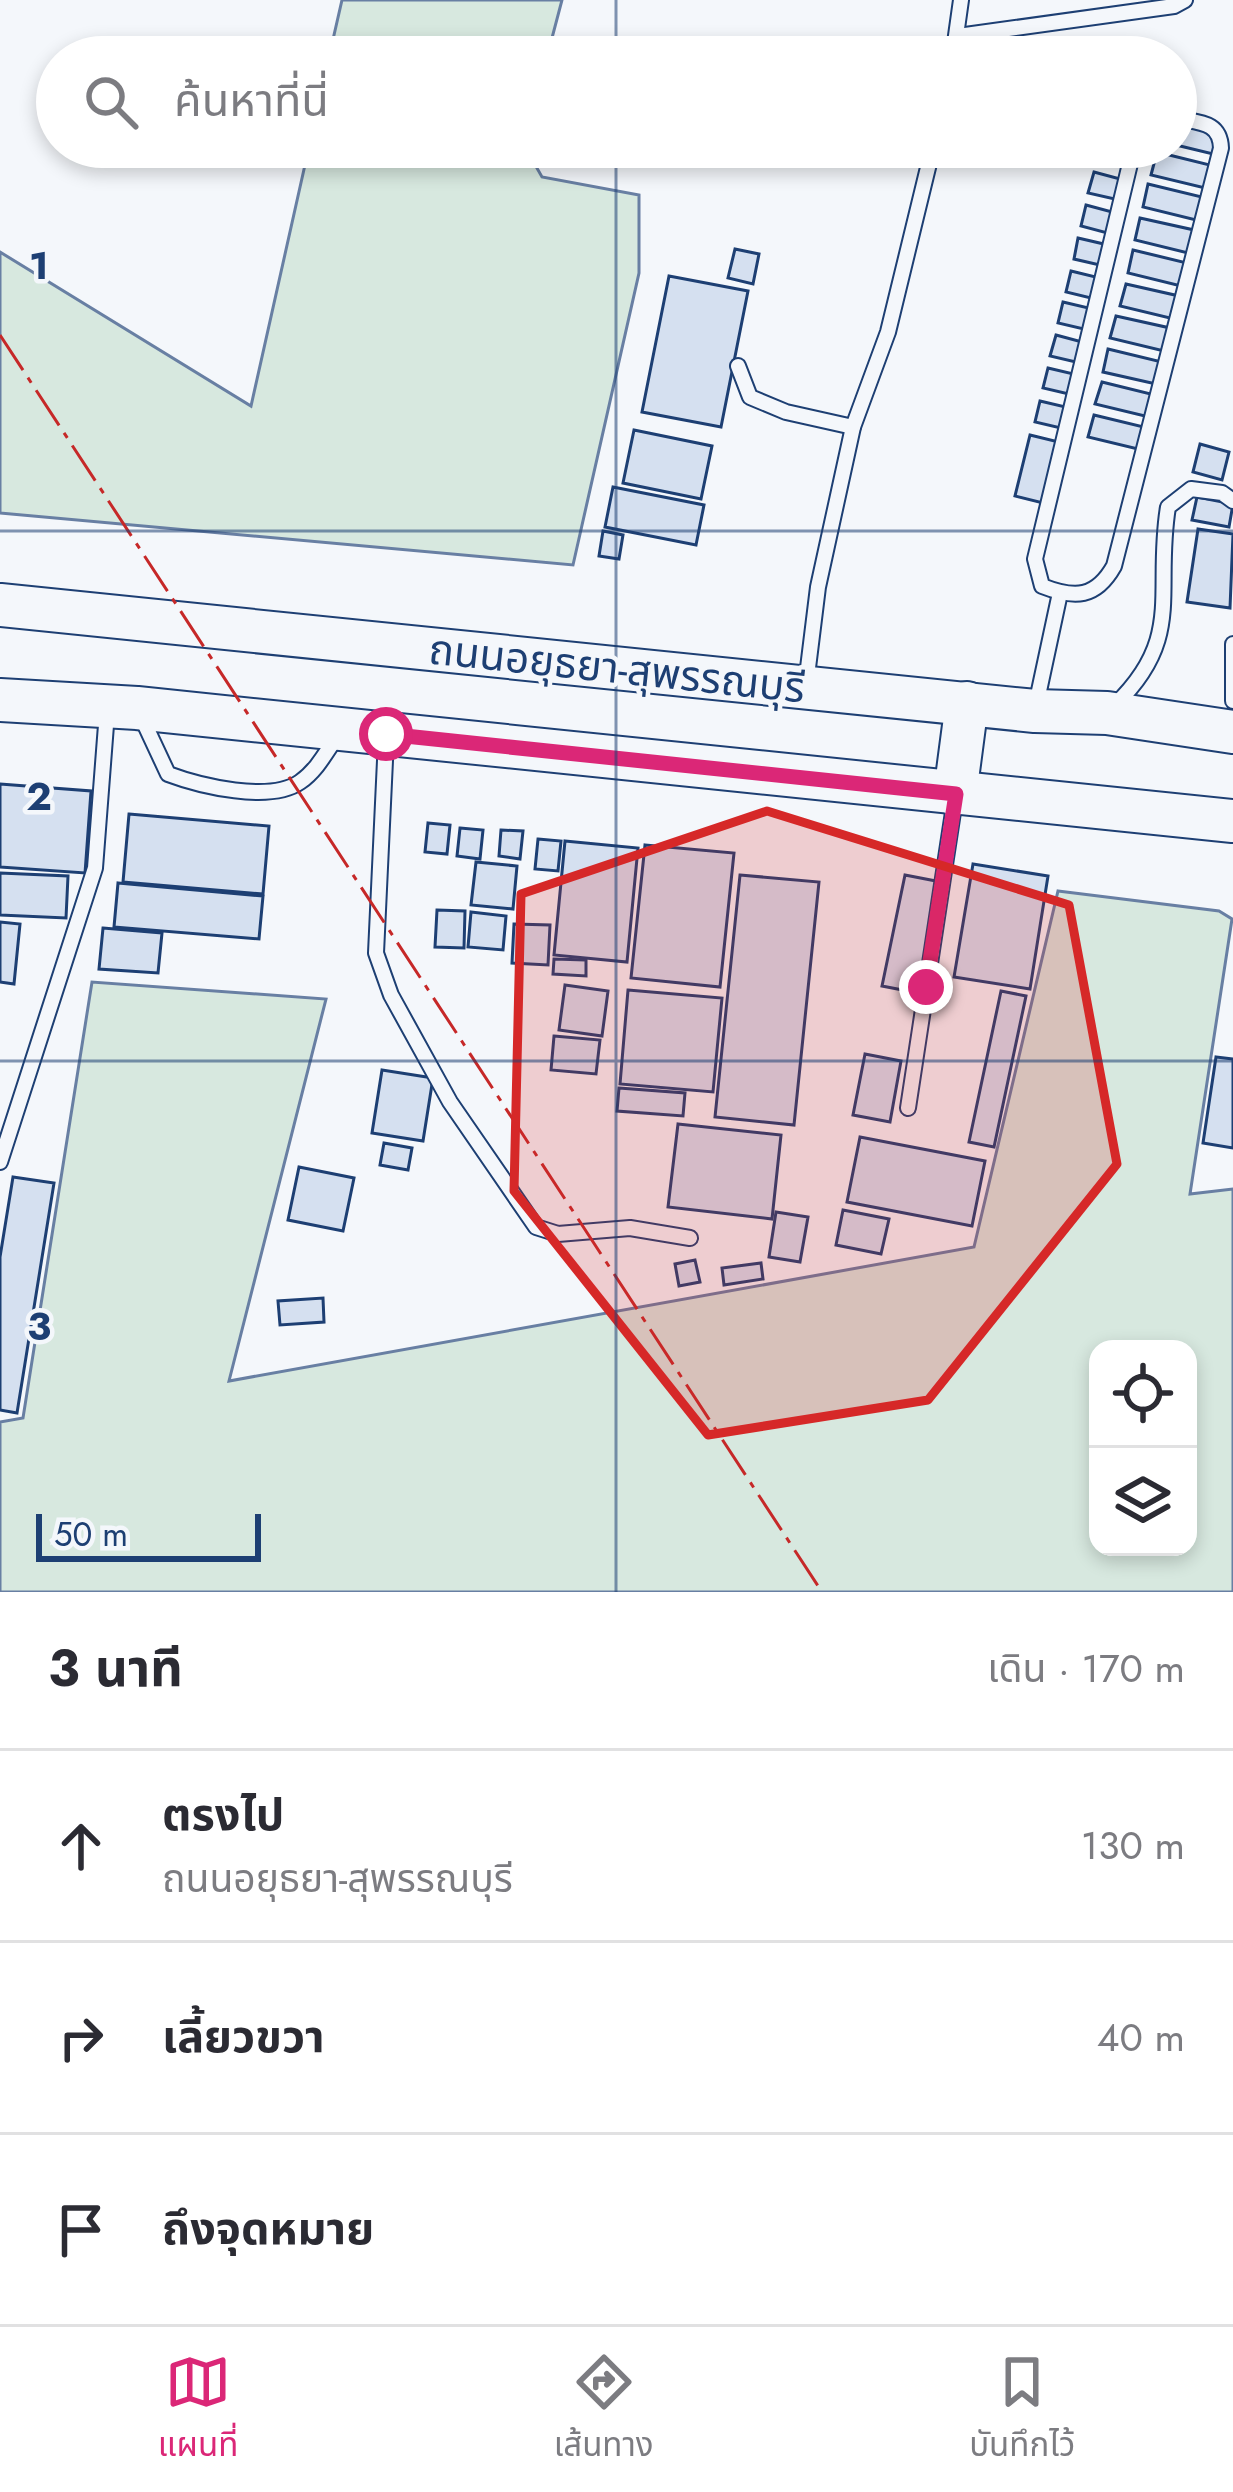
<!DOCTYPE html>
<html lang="th">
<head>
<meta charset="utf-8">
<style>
  body { margin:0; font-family:Jost,"Noto Sans Thai",sans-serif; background:#f7f7f7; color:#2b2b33 }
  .controls { position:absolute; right:36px; bottom:36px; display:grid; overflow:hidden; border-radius:24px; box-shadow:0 6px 18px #0003 }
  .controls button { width:108px; height:108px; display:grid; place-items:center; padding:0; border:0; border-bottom:3px solid #e1e1e2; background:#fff; color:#2b2b33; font:60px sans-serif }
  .scale { position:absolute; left:36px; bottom:30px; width:225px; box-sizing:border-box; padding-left:12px; border:6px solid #1d3f73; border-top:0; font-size:33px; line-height:42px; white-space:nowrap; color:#1d3f73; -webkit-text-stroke:9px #f4f7fb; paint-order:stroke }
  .stop { position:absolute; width:36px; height:36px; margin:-27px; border:9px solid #db2777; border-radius:50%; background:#fff }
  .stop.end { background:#db2777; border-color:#fff; box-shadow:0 3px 12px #0008 }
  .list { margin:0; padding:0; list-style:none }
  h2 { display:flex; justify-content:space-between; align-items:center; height:156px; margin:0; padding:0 48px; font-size:51px }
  h2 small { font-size:39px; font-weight:400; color:#7c7c81 }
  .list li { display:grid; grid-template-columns:78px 1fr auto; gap:36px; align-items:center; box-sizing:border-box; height:192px; padding:0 48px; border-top:3px solid #e1e1e2 }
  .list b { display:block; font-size:45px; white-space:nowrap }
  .list p { margin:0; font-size:39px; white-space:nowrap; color:#7c7c81 }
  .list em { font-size:39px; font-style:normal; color:#7c7c81 }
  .icon { flex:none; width:66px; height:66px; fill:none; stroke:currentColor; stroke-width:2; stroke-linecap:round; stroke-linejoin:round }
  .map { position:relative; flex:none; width:1233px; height:1592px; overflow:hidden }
  .search { position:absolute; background:#fff; box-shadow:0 6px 18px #0003; left:36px; right:36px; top:36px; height:132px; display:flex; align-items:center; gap:30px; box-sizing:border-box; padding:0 42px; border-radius:66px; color:#7c7c81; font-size:45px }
  .sheet { height:732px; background:#fff }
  nav { display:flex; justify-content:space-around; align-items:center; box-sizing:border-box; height:168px; border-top:3px solid #e1e1e2; background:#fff; font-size:33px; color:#7c7c81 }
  nav a { display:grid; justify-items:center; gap:6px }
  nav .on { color:#db2777 }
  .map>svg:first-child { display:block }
</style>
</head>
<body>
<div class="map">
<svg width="1233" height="1592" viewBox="0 0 1233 1592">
  <rect width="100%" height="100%" fill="#f4f7fb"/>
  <g fill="#d7e8df" stroke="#687fa3" stroke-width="3" fill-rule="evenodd">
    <polygon points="342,0 562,0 547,57 329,57"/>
    <polygon points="309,147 525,147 542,177 639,195 639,273 573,565 0,513 0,252 251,406"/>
    <path d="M1058 891 1219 911 1232 919 1190 1194 1233 1189V1592H0V1422L23 1418 92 982 326 999 229 1381 974 1247ZM1188 1349V1547H1098V1349Z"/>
  </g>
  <g fill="#d5e0f0" stroke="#1d3f73" stroke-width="3">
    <polygon points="1176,121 1218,131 1213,154 1176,145"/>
    <polygon points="1099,147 1131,147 1126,167 1096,159"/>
    <polygon points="1157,152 1210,165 1205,188 1151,175"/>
    <polygon points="1094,172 1124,180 1119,200 1088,193"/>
    <polygon points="1148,184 1202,197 1196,220 1143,207"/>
    <polygon points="1086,205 1116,213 1111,234 1081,226"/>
    <polygon points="1140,218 1194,230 1188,253 1135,240"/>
    <polygon points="1078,238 1108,245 1104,266 1074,259"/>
    <polygon points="735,249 759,254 753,284 728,278"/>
    <polygon points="1133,250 1187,263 1181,286 1128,273"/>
    <polygon points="1071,271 1100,278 1095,299 1066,292"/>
    <polygon points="669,276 748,291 721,427 642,412"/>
    <polygon points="1126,284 1179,296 1174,319 1120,306"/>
    <polygon points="1063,302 1093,309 1088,330 1058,323"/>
    <polygon points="1116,316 1170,328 1164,351 1110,338"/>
    <polygon points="1056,335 1086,343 1080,363 1050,356"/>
    <polygon points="1108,349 1162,362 1156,384 1103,372"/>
    <polygon points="1048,368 1078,375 1073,395 1043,388"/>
    <polygon points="1102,382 1155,395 1149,417 1095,404"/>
    <polygon points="1040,401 1070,408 1065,429 1035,422"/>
    <polygon points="1094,415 1148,428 1142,450 1088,437"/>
    <polygon points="634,430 712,446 701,499 623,483"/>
    <polygon points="1030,435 1063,443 1047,504 1015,496"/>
    <polygon points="1200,444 1229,452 1222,480 1193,472"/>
    <polygon points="613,487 704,505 696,545 605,527"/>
    <polygon points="1197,497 1233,504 1229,527 1192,520"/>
    <polygon points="1198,529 1233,534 1230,608 1187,602"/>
    <polygon points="603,531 623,535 619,559 599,556"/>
    <polygon points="0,784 91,791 85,873 0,867"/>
    <polygon points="129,814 269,826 263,894 123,882"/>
    <polygon points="428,823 450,825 447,854 425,852"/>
    <polygon points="460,828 483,830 480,859 457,856"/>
    <polygon points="501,830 523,831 520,859 499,856"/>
    <polygon points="538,839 561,841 558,871 535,869"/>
    <polygon points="565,841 638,848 627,962 554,955"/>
    <polygon points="645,845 734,853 720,987 631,978"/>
    <polygon points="476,862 517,866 513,909 471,905"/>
    <polygon points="973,864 1048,876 1030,989 954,977"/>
    <polygon points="0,873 68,876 66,918 0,915"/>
    <polygon points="740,875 819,882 794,1125 715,1117"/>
    <polygon points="905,875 941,882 918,993 882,986"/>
    <polygon points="118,883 263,896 259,939 114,927"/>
    <polygon points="437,910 465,911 464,948 435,947"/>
    <polygon points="471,912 506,916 503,950 468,947"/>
    <polygon points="0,922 20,924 14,984 0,982"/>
    <polygon points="514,924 550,925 548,965 512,963"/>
    <polygon points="103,928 162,933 158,973 99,969"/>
    <polygon points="554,959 586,960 586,976 553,974"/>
    <polygon points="565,985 608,991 602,1036 559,1030"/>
    <polygon points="628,990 722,998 713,1092 620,1084"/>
    <polygon points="1001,991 1026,996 994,1147 969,1142"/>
    <polygon points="554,1036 600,1040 596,1074 551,1070"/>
    <polygon points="865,1054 901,1061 890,1122 853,1115"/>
    <polygon points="1216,1057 1233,1059 1233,1148 1203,1143"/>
    <polygon points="382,1070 433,1078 423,1141 372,1133"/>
    <polygon points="619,1088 685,1093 683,1116 617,1111"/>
    <polygon points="678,1124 781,1135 772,1219 668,1207"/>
    <polygon points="860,1137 985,1161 972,1226 847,1202"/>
    <polygon points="384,1143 412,1148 408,1170 380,1165"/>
    <polygon points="299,1167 354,1178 343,1231 288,1220"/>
    <polygon points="13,1177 54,1183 17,1413 0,1410 0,1257"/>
    <polygon points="843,1210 889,1219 881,1254 836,1245"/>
    <polygon points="776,1212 808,1217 800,1262 769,1257"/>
    <polygon points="695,1260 700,1282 679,1286 675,1264"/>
    <polygon points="761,1263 763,1279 724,1285 722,1268"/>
    <polygon points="323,1298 324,1322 280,1325 278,1301"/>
  </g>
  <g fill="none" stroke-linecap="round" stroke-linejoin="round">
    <g stroke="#1d3f73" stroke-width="18">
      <g id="lane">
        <polyline points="958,36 1174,6 1185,0"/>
        <polyline points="953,57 961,0"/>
        <path d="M1134 147 1035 559 1042 586C1075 599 1096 598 1114 566L1221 148C1220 121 1199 123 1176 118"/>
        <polyline points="738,366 750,397 786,412 853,427"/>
        <polyline points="1233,644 1233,701"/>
        <polyline points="806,684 818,587 853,427 888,332 933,147"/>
        <polyline points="1036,705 1060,593"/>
        <path d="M1115 705C1185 637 1154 593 1168 507L1191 489 1222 493 1233 501"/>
        <path d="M140 714 168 774C200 786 270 803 300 782 316 771 325 754 336 738"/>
        <polyline points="386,739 376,953 391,995 450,1102 536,1227 558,1234 630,1228 690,1238"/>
        <polyline points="908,1108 955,799"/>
        <polyline points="0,1162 95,868 107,712"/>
      </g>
    </g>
    <g stroke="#1d3f73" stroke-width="46">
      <g id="primary">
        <polyline points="0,605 1035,711 1107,713 1233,732"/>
        <polyline points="0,700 137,708 1233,821"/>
        <polyline points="955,794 967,703"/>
      </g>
    </g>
    <use href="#lane" stroke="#f4f7fb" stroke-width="14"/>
    <use href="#primary" stroke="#f4f7fb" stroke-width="42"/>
    <polyline stroke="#c62828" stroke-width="3" stroke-dasharray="42 9 6 9" stroke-linecap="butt" points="0,335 822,1592"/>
  </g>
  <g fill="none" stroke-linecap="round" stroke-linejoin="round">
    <polyline stroke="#db2777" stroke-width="15" points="386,734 956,794 926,987"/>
  </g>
  <path fill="#d62828" fill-opacity="0.2" stroke="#d62828" stroke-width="9" stroke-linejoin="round" d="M767 811 1069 905 1117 1164 928 1400 708 1435 514 1191 521 894Z"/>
  <path fill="none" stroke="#1d3f73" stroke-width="3" stroke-opacity="0.55" d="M616 0V57M616 147V1592M0 531H1233M0 1061H1233"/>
  <g text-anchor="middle" stroke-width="9" stroke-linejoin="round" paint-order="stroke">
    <g font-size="42" fill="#1d3f73" stroke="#f4f7fb">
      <text transform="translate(617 668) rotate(6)" y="15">ถนนอยุธยา-สุพรรณบุรี</text>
    </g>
  </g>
  <g font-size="39" text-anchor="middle" font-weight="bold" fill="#1d3f73" stroke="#f4f7fb" stroke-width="9" stroke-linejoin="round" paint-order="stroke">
    <text x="39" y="279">1</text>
    <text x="39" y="810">2</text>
    <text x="39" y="1340">3</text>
  </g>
</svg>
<div class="controls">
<button><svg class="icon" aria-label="locate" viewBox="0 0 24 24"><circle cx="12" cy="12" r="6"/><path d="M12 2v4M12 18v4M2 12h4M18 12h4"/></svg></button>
<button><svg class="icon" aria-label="layers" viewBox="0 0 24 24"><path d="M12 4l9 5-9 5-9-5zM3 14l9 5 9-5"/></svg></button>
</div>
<div class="scale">50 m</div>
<div class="stop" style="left:386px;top:734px"></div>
<div class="stop end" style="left:926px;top:987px"></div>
<div class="search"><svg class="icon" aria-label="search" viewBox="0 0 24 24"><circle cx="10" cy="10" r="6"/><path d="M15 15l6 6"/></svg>ค้นหาที่นี่</div>
</div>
<section class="sheet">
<h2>3 นาที<small>เดิน · 170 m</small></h2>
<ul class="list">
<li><svg class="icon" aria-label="ahead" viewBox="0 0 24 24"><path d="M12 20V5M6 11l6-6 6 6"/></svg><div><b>ตรงไป</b><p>ถนนอยุธยา-สุพรรณบุรี</p></div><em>130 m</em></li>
<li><svg class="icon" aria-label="right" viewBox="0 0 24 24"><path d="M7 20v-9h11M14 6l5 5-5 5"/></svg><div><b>เลี้ยวขวา</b></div><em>40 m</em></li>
<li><svg class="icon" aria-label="arrive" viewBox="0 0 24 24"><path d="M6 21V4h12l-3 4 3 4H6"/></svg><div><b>ถึงจุดหมาย</b></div></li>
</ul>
</section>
<nav>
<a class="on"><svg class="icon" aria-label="map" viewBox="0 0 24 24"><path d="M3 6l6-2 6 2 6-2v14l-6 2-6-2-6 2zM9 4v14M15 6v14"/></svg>แผนที่</a>
<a><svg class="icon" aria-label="directions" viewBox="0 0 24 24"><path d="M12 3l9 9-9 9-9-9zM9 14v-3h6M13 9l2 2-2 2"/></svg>เส้นทาง</a>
<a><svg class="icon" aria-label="saved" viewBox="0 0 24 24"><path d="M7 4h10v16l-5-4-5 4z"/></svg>บันทึกไว้</a>
</nav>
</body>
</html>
